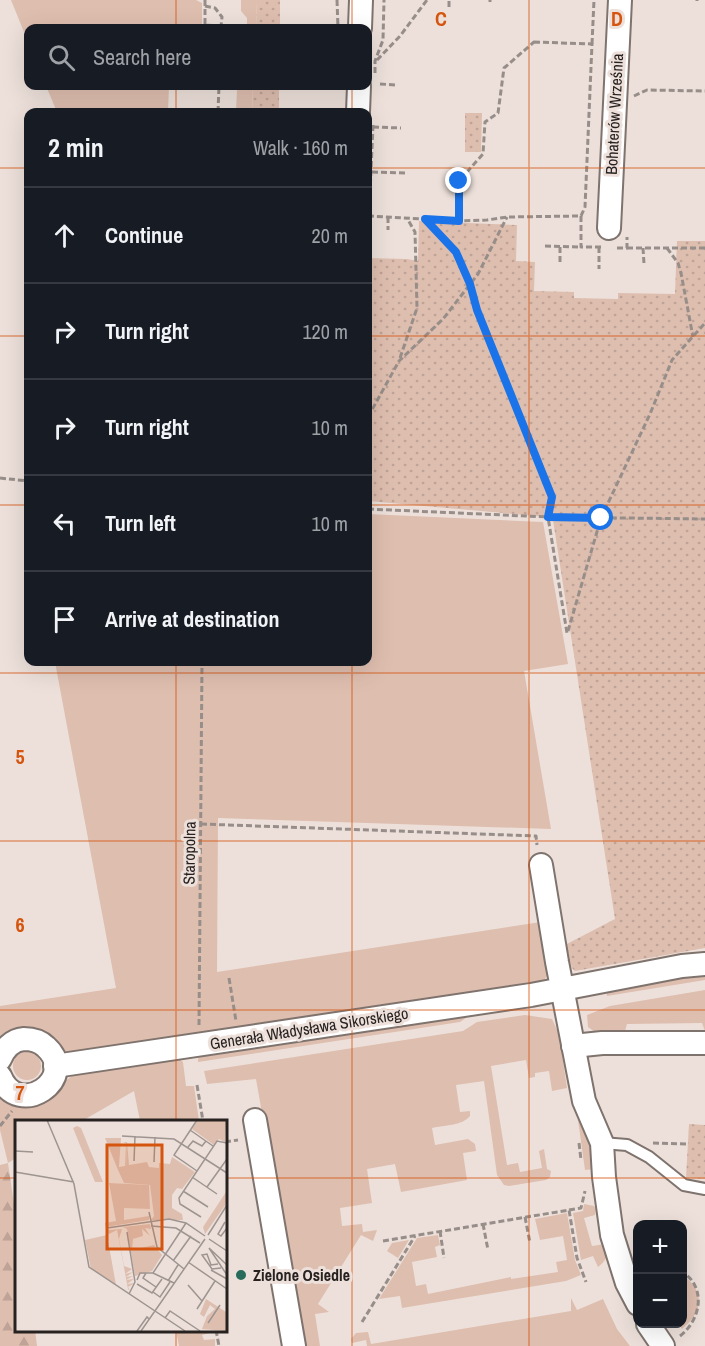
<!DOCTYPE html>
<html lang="en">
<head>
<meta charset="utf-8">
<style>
  body { margin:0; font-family:"Archivo Narrow",sans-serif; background:#242831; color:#f1f3f6 }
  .controls { position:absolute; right:18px; bottom:18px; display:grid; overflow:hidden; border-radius:12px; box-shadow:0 6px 24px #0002 }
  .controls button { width:54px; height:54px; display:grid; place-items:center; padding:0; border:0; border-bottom:2px solid #363941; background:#171b24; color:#f1f3f6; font:30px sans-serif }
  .stop { position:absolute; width:18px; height:18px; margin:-14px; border:4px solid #1a73e8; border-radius:50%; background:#fff }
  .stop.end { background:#1a73e8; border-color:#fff; box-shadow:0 2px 6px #0008 }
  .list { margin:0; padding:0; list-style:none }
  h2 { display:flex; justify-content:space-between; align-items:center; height:78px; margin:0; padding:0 24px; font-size:26px }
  h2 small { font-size:20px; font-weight:400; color:#9ea1a6 }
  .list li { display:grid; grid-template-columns:39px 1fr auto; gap:18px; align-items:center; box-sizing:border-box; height:96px; padding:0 24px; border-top:2px solid #363941 }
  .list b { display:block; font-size:22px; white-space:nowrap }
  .list em { font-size:20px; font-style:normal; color:#9ea1a6 }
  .icon { flex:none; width:33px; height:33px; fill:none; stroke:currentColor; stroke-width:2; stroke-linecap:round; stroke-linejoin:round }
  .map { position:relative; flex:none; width:705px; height:1346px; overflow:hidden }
  .search { position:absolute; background:#171b24; box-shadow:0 6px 24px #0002; left:24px; top:24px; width:348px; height:66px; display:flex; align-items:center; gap:15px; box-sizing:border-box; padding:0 21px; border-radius:12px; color:#9ea1a6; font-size:22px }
  .panel { position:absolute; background:#171b24; box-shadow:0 6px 24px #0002; left:24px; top:108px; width:348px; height:558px; border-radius:12px }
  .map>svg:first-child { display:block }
</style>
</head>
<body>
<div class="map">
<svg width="705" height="1346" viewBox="0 0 705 1346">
  <defs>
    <pattern id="forest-firs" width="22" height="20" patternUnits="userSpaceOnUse" patternTransform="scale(1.5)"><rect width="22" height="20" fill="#debeaf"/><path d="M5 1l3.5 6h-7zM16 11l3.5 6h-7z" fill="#bea396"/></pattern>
    <pattern id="park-dots" width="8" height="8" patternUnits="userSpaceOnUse" patternTransform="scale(1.5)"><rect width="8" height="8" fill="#debeaf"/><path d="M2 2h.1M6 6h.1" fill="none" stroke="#bea396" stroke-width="1.8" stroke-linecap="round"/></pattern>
  </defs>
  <rect width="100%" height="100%" fill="#ede0da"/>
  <g fill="#debeaf">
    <polygon points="11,0 196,0 202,3 202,25 172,24 171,28 28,28 28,42"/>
    <polygon points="241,0 257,0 256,28 247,28 247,18 241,11"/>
    <polygon points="46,86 169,86 168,112 57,112"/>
    <polygon points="242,86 253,86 252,112 236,111 237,90"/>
    <polygon points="368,514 543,522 568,664 524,671 551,829 218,818 217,972 541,922 549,972 545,979 533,985 72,1055 63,1051 48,1038 0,1043 0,1006 116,988 55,662 368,662"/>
    <polygon points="705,974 705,980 607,996 606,991"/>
    <polygon points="705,990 705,1031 702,1023 627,1024 625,1031 595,1032 588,1027 587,1015 610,1006"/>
    <polygon points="472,1014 460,1022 198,1062 198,1059 200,1056"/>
    <path d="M525 1015 552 1019 559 1034 567 1088 552 1091 549 1071 535 1073V1077L529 1078 526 1060 491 1066 507 1165 518 1163 520 1172 542 1168 539 1151 544 1149 547 1169 551 1171 550 1177 546 1180 509 1186 504 1185 497 1175 484 1081 456 1085 460 1112 470 1111V1116C462 1126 444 1125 432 1128L435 1145 468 1139 475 1144 476 1151 463 1153 467 1180 401 1192 395 1164 367 1169 372 1203 340 1208 342 1226 362 1224 363 1232 377 1230 373 1241 361 1235 318 1304 329 1312 315 1314 320 1346H303L256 1079 207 1084 204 1071 463 1031 477 1022Z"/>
    <circle cx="27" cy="1066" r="14"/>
    <polygon points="179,1059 183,1062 186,1086 194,1086 199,1121 140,1121 134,1091 82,1121 16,1121 16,1158 8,1163 0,1130 0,1090 55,1088 72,1076"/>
    <polygon points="582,1119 596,1158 595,1169 585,1170 578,1120"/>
    <path d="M584 1204 594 1206 596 1209 595 1215 584 1218 592 1246 605 1244C609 1255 607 1260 598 1267L593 1256 581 1260 573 1213 583 1211Z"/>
    <polygon points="567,1213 575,1260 581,1275 566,1281 402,1308 400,1296 379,1299 417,1238 438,1235 440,1245 435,1247 437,1257 412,1262 416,1286 426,1284 428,1294 511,1277 511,1279 558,1272 556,1262 567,1260 563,1236 540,1240 535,1219"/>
    <polygon points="409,1240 398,1258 387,1251 392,1243"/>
    <path d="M683 1275C705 1292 704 1311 682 1329L678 1324H682Z"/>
    <polygon points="571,1298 577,1310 603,1299 617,1329 630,1346 367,1346 366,1340 352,1343 351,1339 356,1333 368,1332 371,1344 571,1311"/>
    <polygon points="176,1330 213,1330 213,1332 202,1335 204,1340 215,1339 215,1346 179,1346"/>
  </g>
  <polygon fill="url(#forest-firs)" points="8,1163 16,1218 16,1330 35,1330 37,1346 0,1346 0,1165"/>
  <g fill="url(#park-dots)">
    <polygon points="257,0 280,0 280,28 256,28"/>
    <polygon points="253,86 279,86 279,112 252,112"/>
    <polygon points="465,113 482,113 481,152 465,152"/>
    <polygon points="419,221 517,225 516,261 535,262 534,291 574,292 574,298 618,299 618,293 675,294 677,241 705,241 705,948 575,971 572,968 565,945 615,919 553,520 548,517 368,501 368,258 407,259 418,261"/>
    <polygon points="689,1124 705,1125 705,1179 686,1178"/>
  </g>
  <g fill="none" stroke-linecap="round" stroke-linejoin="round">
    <g stroke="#7f736e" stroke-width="14">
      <polyline id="service" points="602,1143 627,1145 649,1157 684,1185 705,1189"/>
    </g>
    <g stroke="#7f736e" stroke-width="26">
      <g id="minor">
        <polyline points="360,28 361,0"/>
        <polyline points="358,112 359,86"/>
        <polyline points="609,228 620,0"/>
        <polyline points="541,865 557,962 584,1101 602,1143 604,1177 612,1235 627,1283 638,1304"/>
        <polyline points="573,1046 602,1043 705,1043"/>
        <path d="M0 1059C4 1049 12 1040 24 1039 32 1039 40 1041 46 1047 80 1078 18 1121 0 1076"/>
        <polyline points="55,1066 531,995 682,966 705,964"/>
        <polyline points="255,1120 294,1346"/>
        <polyline points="648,1324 663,1346"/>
      </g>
    </g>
    <g stroke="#978e8a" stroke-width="3" stroke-dasharray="6 3" stroke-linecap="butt">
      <polyline points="205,0 205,25 221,26 221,28"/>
      <polyline points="337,0 338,28"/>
      <polyline points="697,1 697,0"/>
      <polyline points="490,2 490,0"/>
      <polyline points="205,6 215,8 222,17 221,26"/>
      <polyline points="449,7 449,0"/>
      <polygon points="534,42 592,44 585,207 581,216 507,217 487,220 459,221 459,181 483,154 485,122 498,113 504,68"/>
      <polyline points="592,44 594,0"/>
      <polyline points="377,60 400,36 427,0"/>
      <polyline points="375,73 375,61 383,40 384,0"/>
      <polyline points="380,84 396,85"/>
      <polyline points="634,96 647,90 705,91"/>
      <polyline points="218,112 219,86"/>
      <polyline points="373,125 369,216 459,221"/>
      <polyline points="373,127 401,128"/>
      <polyline points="372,172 408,173"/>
      <polyline points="581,216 581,247 602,247"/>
      <polyline points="388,217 388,230"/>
      <polyline points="425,219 456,252 470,284 476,310 553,497 548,517 567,633"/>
      <polyline points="545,246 581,247"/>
      <polyline points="599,247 599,269"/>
      <polyline points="617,248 627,248 627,237"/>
      <polyline points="627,248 705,248"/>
      <polyline points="643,248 644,264"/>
      <polyline points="667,248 678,263 681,273 693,337"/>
      <polyline points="560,262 560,246"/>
      <polyline points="400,358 417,308 415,232 407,218"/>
      <polyline points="368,417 399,361 443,319 478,274 507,217"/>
      <polyline points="0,478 28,481"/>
      <polyline points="368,509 548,517 705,519"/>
      <polyline points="568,631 601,518 650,414 672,360 705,323"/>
      <polyline points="201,824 536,836 537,845"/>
      <polyline points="229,978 236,1021"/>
      <polyline points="199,1025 202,662"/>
      <polyline points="197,1085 203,1121"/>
      <polyline points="0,1126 12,1111"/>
      <polyline points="225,1142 238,1140"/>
      <polyline points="579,1143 581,1160"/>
      <polyline points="653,1143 688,1144"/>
      <polyline points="569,1210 581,1208 585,1191"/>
      <polyline points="525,1217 530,1243"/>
      <polyline points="483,1224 488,1250"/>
      <polyline points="440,1231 444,1258"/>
      <polyline points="383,1241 569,1210 577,1258 586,1282"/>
      <polyline points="362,1322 415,1236"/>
      <polyline points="216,1330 219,1346"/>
      <path d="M680 1336C703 1318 705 1285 682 1272"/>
    </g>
    <use href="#service" stroke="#fff" stroke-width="10"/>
    <use href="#minor" stroke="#fff" stroke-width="22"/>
  </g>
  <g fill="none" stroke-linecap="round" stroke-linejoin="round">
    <polyline stroke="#1a73e8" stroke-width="8" points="459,181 459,221 425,219 456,252 470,284 477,310 552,497 548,517 601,518"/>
  </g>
  <path fill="none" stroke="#d5540e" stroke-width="1.5" stroke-opacity="0.55" d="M176 0V28M352 0V28M529 0V1346M176 86V112M352 86V112M0 168H28M368 168H705M0 336H28M368 336H705M0 505H28M368 505H705M176 662V1121M352 662V1346M0 673H705M0 841H705M0 1010H705M0 1178H16M225 1178H705M176 1330V1346"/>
  <circle fill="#296b5a" stroke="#ede0da" stroke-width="2" cx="241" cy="1275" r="6"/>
  <g text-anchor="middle" stroke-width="6" stroke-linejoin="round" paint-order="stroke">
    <g font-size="16" fill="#272220" stroke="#ede0da">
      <text transform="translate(614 114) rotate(-87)" y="6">Bohaterów Września</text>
      <text transform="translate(189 853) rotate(-89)" y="6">Staropolna</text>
      <text transform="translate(309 1028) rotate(-9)" y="6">Generała Władysława Sikorskiego</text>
    </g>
    <g font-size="16" font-weight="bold" fill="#272220" stroke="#ede0da" text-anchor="start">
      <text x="253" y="1281">Zielone Osiedle</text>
    </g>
  </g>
  <g transform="translate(15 1120)">
    <rect width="212" height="212" fill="#ede0da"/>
    <path d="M90 18H106L104 47 110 46 111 23 108 22H112L111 50H103ZM94 63 134 65 135 89 109 88V100L134 96V100L91 107 94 110 107 109 104 119 109 146 117 149 110 154 118 152 111 157 118 156 111 160 119 159 112 164 120 163 113 167 115 171 113 169 102 110 92 115 90 103 101 101ZM211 72V84L190 114 188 107ZM135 104 136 109 130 108 135 116 127 109 128 116 118 119 117 130 139 125 147 135 137 151 120 156 112 109 108 107Z" fill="#debeaf"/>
    <path d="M62 6 66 8 88 62H80L58 8ZM92 115 101 165 76 149 70 120Z" fill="#debeaf"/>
    <path d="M183 0H211L210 22 204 19 199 25 177 9ZM112 22 114 45 132 42 134 47 144 48V43L155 44 157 37 180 52 167 69 162 68 157 75V88L167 94 168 100H136L139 96 135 65 109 63 103 50 111 48ZM191 179 211 192V211L187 209 192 196 200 189 195 185 189 197 185 194Z" fill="#debeaf"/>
    <path fill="none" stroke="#9e9490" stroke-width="1.5" d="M32 0 59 64 74 147 170 211M175 10 198 26M107 16 159 19 212 53M173 27 178 21 187 26 191 21M0 31 18 32M119 41 120 16M139 42 140 17M182 51 159 35 182 0M0 52 59 62M177 57 202 74M192 67 212 39M168 71 193 87M134 92 142 127 169 149M186 97 165 84 164 78 202 21 212 23M210 102 203 114 206 116 212 108M136 106 161 108 185 123M92 108 154 99 171 103 190 116M112 112 120 162 114 174M193 115 212 85M194 119 212 131M158 141 176 116M173 142 212 169M203 144 196 145 192 134 187 135 197 149 206 148M212 145 194 128 212 155M196 150 212 159M131 153 128 158 141 167M138 153 171 103M122 160 125 153H138L159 163M153 161 163 145M122 164 137 173 147 159M173 165 187 181M138 172 145 177 155 162M182 189 200 161M150 198 155 191 185 211M193 203 205 185M122 211 132 197 134 199M126 211 190 119"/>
    <path fill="#d5540e" fill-opacity="0.15" stroke="#d5540e" stroke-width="3" d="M92 25H147V129H92Z"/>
    <rect width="212" height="212" fill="none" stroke="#272220" stroke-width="3"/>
  </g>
  <g font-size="20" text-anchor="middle" font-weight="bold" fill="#d5540e" stroke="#ede0da" stroke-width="6" stroke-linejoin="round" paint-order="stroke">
    <text x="441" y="26">C</text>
    <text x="617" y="26">D</text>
    <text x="20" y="764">5</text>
    <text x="20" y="932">6</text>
    <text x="20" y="1100">7</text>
  </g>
</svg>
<div class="controls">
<button>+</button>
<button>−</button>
</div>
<div class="stop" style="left:601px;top:518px"></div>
<div class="stop end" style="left:459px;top:181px"></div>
<div class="search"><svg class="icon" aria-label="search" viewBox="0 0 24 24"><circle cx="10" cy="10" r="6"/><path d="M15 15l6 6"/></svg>Search here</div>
<section class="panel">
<h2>2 min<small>Walk · 160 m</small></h2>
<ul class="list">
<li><svg class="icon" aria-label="ahead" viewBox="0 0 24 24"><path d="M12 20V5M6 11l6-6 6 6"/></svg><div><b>Continue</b></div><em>20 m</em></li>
<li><svg class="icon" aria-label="right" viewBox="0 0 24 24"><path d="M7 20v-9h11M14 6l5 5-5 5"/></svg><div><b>Turn right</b></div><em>120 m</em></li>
<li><svg class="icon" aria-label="right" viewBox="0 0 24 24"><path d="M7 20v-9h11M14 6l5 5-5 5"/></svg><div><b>Turn right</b></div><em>10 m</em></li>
<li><svg class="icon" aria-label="left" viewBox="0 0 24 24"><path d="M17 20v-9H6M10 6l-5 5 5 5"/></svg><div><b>Turn left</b></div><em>10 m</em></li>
<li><svg class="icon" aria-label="arrive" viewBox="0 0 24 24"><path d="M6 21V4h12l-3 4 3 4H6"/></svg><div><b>Arrive at destination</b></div></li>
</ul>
</section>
</div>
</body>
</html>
